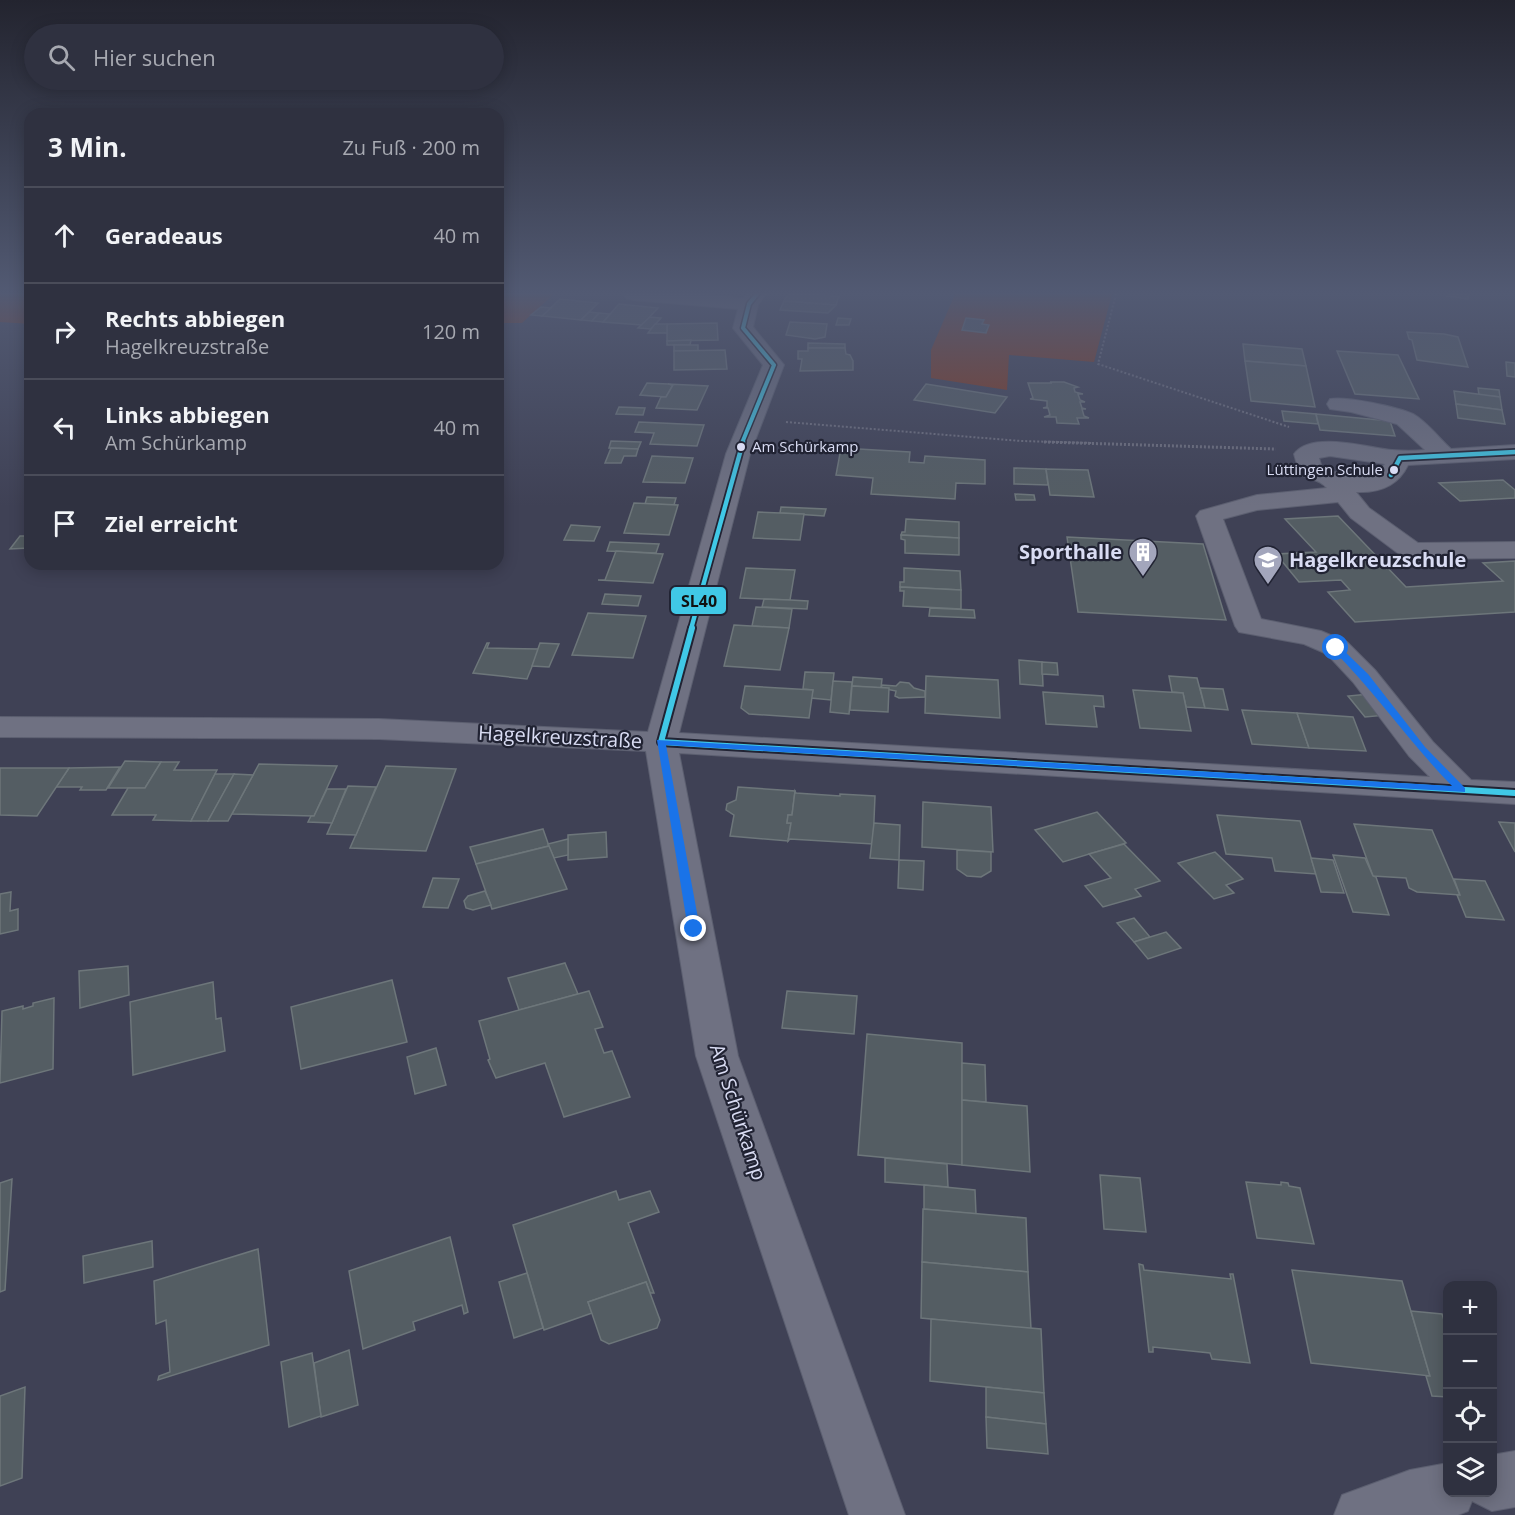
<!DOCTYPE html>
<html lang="de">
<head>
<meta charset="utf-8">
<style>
  body { margin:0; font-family:"Open Sans",sans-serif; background:#3b3d4b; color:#f1f3f6 }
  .controls { position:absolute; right:18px; bottom:18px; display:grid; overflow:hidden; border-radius:12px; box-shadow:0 3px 15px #0003 }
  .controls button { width:54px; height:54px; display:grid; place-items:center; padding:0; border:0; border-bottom:2px solid #4a4c59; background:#2f3140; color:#f1f3f6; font:30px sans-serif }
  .stop { position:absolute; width:18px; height:18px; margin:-14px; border:4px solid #1a73e8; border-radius:50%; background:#fff }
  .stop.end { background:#1a73e8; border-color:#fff; box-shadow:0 2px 6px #0008 }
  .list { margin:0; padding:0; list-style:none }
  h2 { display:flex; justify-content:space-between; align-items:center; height:78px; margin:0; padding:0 24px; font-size:26px }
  h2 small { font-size:20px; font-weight:400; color:#a7a9b1 }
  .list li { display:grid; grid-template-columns:39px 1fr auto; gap:18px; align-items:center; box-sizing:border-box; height:96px; padding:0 24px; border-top:2px solid #4a4c59 }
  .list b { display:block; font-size:22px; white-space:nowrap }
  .list p { margin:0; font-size:20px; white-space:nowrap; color:#a7a9b1 }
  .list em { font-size:20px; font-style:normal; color:#a7a9b1 }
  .icon { flex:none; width:33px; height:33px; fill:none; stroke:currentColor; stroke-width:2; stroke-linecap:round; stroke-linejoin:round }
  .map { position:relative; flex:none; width:1515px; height:1515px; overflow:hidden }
  .search { position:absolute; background:#2f3140; box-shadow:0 3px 15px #0003; left:24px; top:24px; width:480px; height:66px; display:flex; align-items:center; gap:15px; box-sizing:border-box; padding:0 21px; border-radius:33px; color:#a7a9b1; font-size:22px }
  .panel { position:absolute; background:#2f3140; box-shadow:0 3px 15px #0003; left:24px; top:108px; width:480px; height:462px; border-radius:18px }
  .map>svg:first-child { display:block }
</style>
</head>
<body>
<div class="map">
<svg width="1515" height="1515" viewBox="0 0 1515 1515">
  <rect width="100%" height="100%" fill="#3f4155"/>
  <g fill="#863619">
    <polygon points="0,294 30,294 30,324 0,322"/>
    <polygon points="498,294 554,294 522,323 498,323"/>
    <polygon points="955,294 1112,294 1094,362 1009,355 1007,390 931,378 931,350"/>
  </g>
  <g fill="#545d63" stroke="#6d767a" stroke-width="1.5">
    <polygon points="788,294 799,294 839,296 836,305 784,301"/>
    <polygon points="1448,294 1469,294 1468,299 1447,296"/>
    <polygon points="560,299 598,303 581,320 542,316"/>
    <polygon points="784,301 836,305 828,313 780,310"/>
    <polygon points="619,304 658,308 642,325 603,322"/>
    <polygon points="541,307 551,308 542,316 531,315"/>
    <polygon points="589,312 599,313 592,321 581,320"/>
    <polygon points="599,313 610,314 603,322 592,321"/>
    <polygon points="650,317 661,318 651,329 638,328"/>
    <polygon points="838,318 851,319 849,325 836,325"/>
    <polygon points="966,318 984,320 982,324 989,325 986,333 962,330"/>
    <polygon points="790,322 827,324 825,337 815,339 786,335"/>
    <polygon points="717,323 718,340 667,341 667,324"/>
    <polygon points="655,324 667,324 667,333 648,333"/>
    <polygon points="1407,332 1444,334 1458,337 1468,367 1417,360 1412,340 1409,339"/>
    <polygon points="691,340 690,345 667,345 667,341"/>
    <polygon points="808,343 845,344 845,348 808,348"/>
    <polygon points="1243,344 1302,349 1306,366 1245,361"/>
    <rect x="674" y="345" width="24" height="6"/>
    <polygon points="808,348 845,348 846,354 850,355 853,361 853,370 800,371 802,359 798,359 798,351 808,351"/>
    <polygon points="725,350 727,369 674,370 674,351"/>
    <polygon points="1337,351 1398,355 1419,399 1355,394"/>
    <polygon points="1245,361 1306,366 1315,407 1251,401"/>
    <polygon points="1506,362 1515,363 1515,377 1507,376"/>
    <polygon points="1050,382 1064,382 1078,387 1074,388 1075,392 1083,394 1078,394 1080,400 1085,402 1080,402 1082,408 1086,409 1082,409 1084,416 1089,418 1077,418 1079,424 1057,423 1056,417 1044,417 1050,415 1048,408 1043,408 1047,407 1047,401 1030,399 1033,398 1028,383 1052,383"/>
    <polygon points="647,383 668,384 673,385 666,397 640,395"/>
    <polygon points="668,384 708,386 697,410 656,408 661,397 666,397 673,385"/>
    <polygon points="926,384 1007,397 995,413 914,400"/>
    <polygon points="1478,388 1499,390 1500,397 1479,395"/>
    <polygon points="1454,391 1500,397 1502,410 1456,404"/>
    <polygon points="1456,404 1502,410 1505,424 1458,418"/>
    <polygon points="619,407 645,408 643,415 616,414"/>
    <polygon points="1282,411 1316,414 1318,424 1284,421"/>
    <polygon points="1316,414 1390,421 1395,436 1320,430"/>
    <polygon points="639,422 704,425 697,446 650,444 654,433 635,432"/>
    <polygon points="611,441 641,442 638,449 609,448"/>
    <polygon points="611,448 638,449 636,456 624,456 621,463 605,463"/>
    <polygon points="841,448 910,452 909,462 924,463 925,456 985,460 985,484 956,483 955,499 871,494 873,478 836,475"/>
    <polygon points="652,456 693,458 685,483 643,482"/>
    <polygon points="1014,468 1046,469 1048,485 1014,484"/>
    <polygon points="1046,469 1088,470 1094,497 1050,495"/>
    <polygon points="1503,480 1515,490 1515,498 1460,501 1439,483"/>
    <polygon points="1015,494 1034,495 1035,500 1016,500"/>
    <polygon points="647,497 676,498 674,505 645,504"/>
    <polygon points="634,503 678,505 669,535 624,533"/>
    <polygon points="781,507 826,509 824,516 780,513"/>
    <polygon points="758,512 804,514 800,540 753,538"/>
    <polygon points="1338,516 1406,587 1503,581 1483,563 1515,561 1515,612 1355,622 1328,592 1350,590 1341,580 1299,582 1276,554 1316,552 1285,519"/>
    <polygon points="906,519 959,522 959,538 901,535 902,532 905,532"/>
    <polygon points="571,525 600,527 594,541 564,540"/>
    <polygon points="901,535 959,538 959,555 905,553 905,540 901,539"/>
    <polygon points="20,536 30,536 30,548 10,549"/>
    <polygon points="1067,537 1203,544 1226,620 1078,612"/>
    <polygon points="610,542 659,544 656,553 607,551"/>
    <polygon points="616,551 663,554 653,583 598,580 605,580"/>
    <polygon points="746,568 795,570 790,600 740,598"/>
    <polygon points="904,568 960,571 961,590 900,587 900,582 904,582"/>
    <polygon points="900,587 961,590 961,609 903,606 904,591 900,591"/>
    <polygon points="605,594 641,596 638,606 602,604"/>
    <polygon points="764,599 790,600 808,601 807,609 762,607"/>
    <polygon points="756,607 792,609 789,628 752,626"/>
    <polygon points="930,608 974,610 975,618 929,616"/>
    <polygon points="588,613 646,616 633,658 572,655"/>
    <polygon points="734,625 789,628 780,670 724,666"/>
    <polygon points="487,643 489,643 487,648 539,649 527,679 473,673"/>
    <polygon points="540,643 559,644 549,667 532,666"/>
    <polygon points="1019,660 1042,662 1043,686 1020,684"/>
    <polygon points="1042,662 1057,663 1058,675 1042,674"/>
    <polygon points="805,672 834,673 831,700 811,698 813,690 803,689"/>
    <polygon points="926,676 998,680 1000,718 925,713"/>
    <polygon points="1169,676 1197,678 1205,708 1186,707 1183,693 1172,692"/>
    <polygon points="853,677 882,679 881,688 852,686"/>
    <polygon points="833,681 852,682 849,714 830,712"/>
    <polygon points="900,682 909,683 914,688 925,691 925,697 899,698 895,696 896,691 881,688 882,685 896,686"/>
    <polygon points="745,686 813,690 809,718 749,714 741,708"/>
    <polygon points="852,686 889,688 888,712 850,710"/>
    <polygon points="1200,688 1223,689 1228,710 1205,708"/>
    <polygon points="1133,690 1183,693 1191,731 1140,728"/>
    <polygon points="1043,692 1103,696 1104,707 1094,706 1097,727 1046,724"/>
    <polygon points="1369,694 1387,715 1365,717 1348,696"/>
    <polygon points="1242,710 1297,713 1309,748 1252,744"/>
    <polygon points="1297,713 1353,717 1366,751 1309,748"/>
    <polygon points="125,761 161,762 145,788 108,788"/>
    <polygon points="161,762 179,762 174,770 217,770 191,821 153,820 156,815 112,815 128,788 145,788"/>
    <polygon points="259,764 337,766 314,816 232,814"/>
    <polygon points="386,766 456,769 426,851 350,848"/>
    <polygon points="120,767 106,790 80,790 82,787 56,787 69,768"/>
    <polygon points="0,768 69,768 37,816 0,815"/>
    <polygon points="215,774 234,774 208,821 191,821"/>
    <polygon points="234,774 253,775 228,821 208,821"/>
    <polygon points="348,786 376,787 356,835 327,834"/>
    <polygon points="738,787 795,791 792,815 788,815 787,823 791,823 788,841 730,836 734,815 726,810 727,804 736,800"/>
    <polygon points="327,789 346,789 332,823 308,822 311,816 314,816"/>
    <polygon points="795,791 796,793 840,796 840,794 875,796 873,844 790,839 788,841 791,823 787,823 788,815 792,815"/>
    <polygon points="923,802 991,807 993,852 922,847"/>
    <polygon points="1097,812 1126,843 1063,862 1035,830"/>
    <polygon points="1217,815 1300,821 1316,874 1275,871 1272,858 1226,854"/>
    <polygon points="1499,822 1515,823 1515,852"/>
    <polygon points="874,823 900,825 899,860 870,858"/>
    <polygon points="1354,824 1432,830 1460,895 1417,892 1409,888 1406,878 1373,876"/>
    <polygon points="543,829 549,846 476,864 470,847"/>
    <polygon points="606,832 607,857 568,860 568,835"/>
    <polygon points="568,839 568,855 554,858 548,844"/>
    <polygon points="1124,844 1160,881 1135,889 1141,896 1103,907 1085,886 1111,878 1089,854"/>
    <polygon points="549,846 567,889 492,909 476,864"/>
    <polygon points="957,850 991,852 991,871 981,877 967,876 957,869"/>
    <polygon points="1215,852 1243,879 1226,885 1234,893 1214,899 1178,863"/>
    <polygon points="1333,855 1365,858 1373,876 1376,877 1389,915 1353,912"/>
    <polygon points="1311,858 1333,860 1344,893 1321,892"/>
    <polygon points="899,860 924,861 923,890 898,888"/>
    <polygon points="433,878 459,879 448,908 423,907"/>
    <polygon points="1454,879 1485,881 1504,920 1466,917 1457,895 1460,895"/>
    <polygon points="485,891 491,905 473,910 466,908 464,901 468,896"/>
    <polygon points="11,892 10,911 18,909 18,930 0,934 0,894"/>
    <polygon points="1134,918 1150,937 1134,942 1117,923"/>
    <polygon points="1166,932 1181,948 1148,959 1134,942"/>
    <polygon points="565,963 578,994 519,1010 508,978"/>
    <polygon points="128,966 129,995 80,1008 79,971"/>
    <polygon points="392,980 407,1042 301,1069 291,1007"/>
    <polygon points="213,982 216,1019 221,1018 225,1051 133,1075 130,1002"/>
    <polygon points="589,991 603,1027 595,1029 604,1053 612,1051 630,1097 564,1117 545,1063 496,1078 488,1060 490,1059 479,1021"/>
    <polygon points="787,991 857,996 854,1034 782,1028"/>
    <polygon points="54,998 53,1069 0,1083 2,1011 23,1006 23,1009 33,1006 33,1003"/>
    <polygon points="867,1034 962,1043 962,1165 858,1155"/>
    <polygon points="436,1048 446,1085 415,1094 407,1057"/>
    <polygon points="962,1063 985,1065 986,1102 962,1100"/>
    <polygon points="962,1100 1027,1106 1030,1172 962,1165"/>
    <polygon points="885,1158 947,1164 948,1187 885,1182"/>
    <polygon points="1100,1175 1140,1178 1146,1232 1104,1229"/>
    <polygon points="12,1179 5,1290 0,1292 0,1183"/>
    <polygon points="1246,1182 1281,1185 1281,1182 1288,1183 1289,1186 1300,1188 1314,1244 1257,1238"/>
    <polygon points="924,1185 975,1190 976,1214 924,1209"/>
    <polygon points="616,1191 619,1200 650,1191 659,1212 628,1223 654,1293 650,1293 646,1282 588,1302 592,1313 544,1330 513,1225"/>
    <polygon points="923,1209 1026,1218 1028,1272 922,1262"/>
    <polygon points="450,1237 468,1312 464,1314 462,1305 413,1322 415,1330 363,1349 349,1271"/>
    <polygon points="152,1241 153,1267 84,1283 83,1256"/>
    <polygon points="258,1249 269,1345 158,1380 159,1376 170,1372 166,1320 156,1324 154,1281"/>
    <polygon points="922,1262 1028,1272 1031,1329 921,1318"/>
    <polygon points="1139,1264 1143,1265 1144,1270 1231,1279 1230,1274 1233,1274 1250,1363 1212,1359 1210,1353 1153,1347 1153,1352 1149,1352"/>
    <polygon points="1292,1270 1402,1281 1430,1376 1311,1363"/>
    <polygon points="527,1273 543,1328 514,1338 499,1282"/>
    <polygon points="646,1282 660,1320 657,1328 609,1344 601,1340 588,1302"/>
    <polygon points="1411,1311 1442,1314 1448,1332 1448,1397 1432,1396 1426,1376 1430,1376"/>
    <polygon points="931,1319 1041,1329 1044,1393 930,1381"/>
    <polygon points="349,1350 358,1405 321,1417 314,1363"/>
    <polygon points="312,1353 321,1416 289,1427 281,1362"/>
    <polygon points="25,1387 22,1478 0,1486 0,1396"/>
    <polygon points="986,1387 1044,1393 1046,1424 986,1417"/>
    <polygon points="986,1417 1046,1424 1048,1454 987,1448"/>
  </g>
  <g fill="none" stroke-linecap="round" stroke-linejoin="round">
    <g stroke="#5c5f70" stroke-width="2">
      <g id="minor">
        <path d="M624 294H697L744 298 747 294H766L758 305 753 327 784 365 750 454 679 733 1430 777 1409 756 1353 682 1327 654 1304 644 1239 632 1235 626 1196 516 1200 511 1257 495 1327 488C1310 470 1304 492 1294 454 1311 430 1369 448 1392 450 1403 451 1414 451 1425 450L1397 424 1351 412 1330 409 1327 404 1330 399C1346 396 1398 407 1413 414 1426 421 1439 438 1451 449L1515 445V459L1408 465C1398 486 1379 493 1356 492L1369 508 1418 543 1515 542V558L1412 559 1403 557 1351 518 1338 502 1257 510 1223 519 1261 619 1321 631 1347 642 1375 670 1433 742 1471 780 1515 782V804L679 753 738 1056 905 1515H849L696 1056 646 751 379 739 0 737V717L379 719 648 732 726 454 763 365 733 328 738 309 633 300 626 298ZM1330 456 1385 464 1374 476 1351 477 1322 468 1319 458Z"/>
        <polygon points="1515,1451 1515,1507 1492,1511 1472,1501 1468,1511 1458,1515 1334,1515 1342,1495 1410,1470 1448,1463 1448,1492 1492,1492 1492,1455"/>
      </g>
    </g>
    <g stroke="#707180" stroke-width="2" stroke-dasharray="2 2" stroke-linecap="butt">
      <polyline points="1116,294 1098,364 1289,427"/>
      <polyline points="786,422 1021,441 1092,443"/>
    </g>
    <polyline stroke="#707180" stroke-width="3" stroke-dasharray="2 2" stroke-linecap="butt" points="1044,442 1276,449"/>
    <use href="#minor" fill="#6f7182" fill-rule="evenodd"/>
    <g stroke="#212333" stroke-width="7">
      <polyline id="bus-1-far2" points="742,443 774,365 743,328 749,304 757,294"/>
    </g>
    <g stroke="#212333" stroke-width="8">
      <g id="bus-1-far1">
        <polyline points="1391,475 1400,458 1515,452"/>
        <polyline points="691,629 743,442"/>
      </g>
    </g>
    <g stroke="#212333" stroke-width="10">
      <polyline id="bus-1" points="692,628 661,742 1515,793"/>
    </g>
    <use href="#bus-1-far2" stroke="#40c8e6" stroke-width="4"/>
    <use href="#bus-1-far1" stroke="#40c8e6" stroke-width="4.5"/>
    <use href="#bus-1" stroke="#40c8e6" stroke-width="6"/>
  </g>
  <linearGradient id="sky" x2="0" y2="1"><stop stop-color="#23242f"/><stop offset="0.58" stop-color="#525a73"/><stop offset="1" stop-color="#525a73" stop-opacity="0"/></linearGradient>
  <rect width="1515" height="506" fill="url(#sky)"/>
  <path fill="#1a73e8" d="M1333 647H1340L1368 674 1425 747 1465 788V792L666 745 700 929 694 933 688 929 657 740 1452 786C1410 743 1376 693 1333 650Z"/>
  <defs>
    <g id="building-pin" transform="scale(1.5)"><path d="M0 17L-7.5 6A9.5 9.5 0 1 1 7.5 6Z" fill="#a3a6bc" stroke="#212333"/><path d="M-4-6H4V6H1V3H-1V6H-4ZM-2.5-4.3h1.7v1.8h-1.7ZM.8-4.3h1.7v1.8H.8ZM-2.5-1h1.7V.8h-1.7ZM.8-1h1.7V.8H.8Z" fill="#fff"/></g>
    <g id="school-pin" transform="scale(1.5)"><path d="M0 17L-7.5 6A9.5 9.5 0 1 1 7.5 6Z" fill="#a3a6bc" stroke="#212333"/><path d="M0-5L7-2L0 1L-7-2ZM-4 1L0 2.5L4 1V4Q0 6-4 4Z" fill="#fff"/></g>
  </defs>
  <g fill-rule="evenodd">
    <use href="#building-pin" x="1143" y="552"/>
    <use href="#school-pin" x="1268" y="560"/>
  </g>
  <g fill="#d9dcf3" stroke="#212333" stroke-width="2">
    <circle cx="741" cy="447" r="5"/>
    <circle cx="1394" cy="470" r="5"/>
  </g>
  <g text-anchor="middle" stroke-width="4.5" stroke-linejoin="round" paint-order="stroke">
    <g font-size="15" fill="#d9dcf3" stroke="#212333" text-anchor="start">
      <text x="752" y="452">Am Schürkamp</text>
      <text x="1383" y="475" text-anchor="end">Lüttingen Schule</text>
    </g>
    <g font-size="20" font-weight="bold" fill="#d9dcf3" stroke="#212333" text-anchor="end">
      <text x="1122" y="559">Sporthalle</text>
      <text x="1289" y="567" text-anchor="start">Hagelkreuzschule</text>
    </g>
    <g font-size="20" fill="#d9dcf3" stroke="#212333">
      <text transform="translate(560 737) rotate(3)" y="7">Hagelkreuzstraße</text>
      <text transform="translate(738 1112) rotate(72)" y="7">Am Schürkamp</text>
    </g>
  </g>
  <rect stroke="#212333" stroke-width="2" x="670" y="586" width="57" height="29" rx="6" fill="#40c8e6"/>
  <g font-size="16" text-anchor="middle" font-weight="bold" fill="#111">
    <text x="699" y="607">SL40</text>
  </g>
</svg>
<div class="controls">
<button>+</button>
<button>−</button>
<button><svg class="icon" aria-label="locate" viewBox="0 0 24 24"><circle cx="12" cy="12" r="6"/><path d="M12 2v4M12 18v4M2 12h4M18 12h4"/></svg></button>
<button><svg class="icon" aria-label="layers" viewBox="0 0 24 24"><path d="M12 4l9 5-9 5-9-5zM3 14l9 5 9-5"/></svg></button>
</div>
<div class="stop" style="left:1336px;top:648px"></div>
<div class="stop end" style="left:694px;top:929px"></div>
<div class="search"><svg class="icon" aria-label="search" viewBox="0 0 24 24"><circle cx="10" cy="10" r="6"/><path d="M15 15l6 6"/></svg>Hier suchen</div>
<section class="panel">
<h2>3 Min.<small>Zu Fuß · 200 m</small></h2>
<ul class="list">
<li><svg class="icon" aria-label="ahead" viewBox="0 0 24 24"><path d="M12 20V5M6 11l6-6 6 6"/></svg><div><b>Geradeaus</b></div><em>40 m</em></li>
<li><svg class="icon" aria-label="right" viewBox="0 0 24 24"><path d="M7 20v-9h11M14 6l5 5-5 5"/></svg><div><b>Rechts abbiegen</b><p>Hagelkreuzstraße</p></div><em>120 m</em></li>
<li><svg class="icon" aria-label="left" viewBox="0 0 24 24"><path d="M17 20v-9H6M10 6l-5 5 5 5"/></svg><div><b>Links abbiegen</b><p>Am Schürkamp</p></div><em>40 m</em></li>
<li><svg class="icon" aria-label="arrive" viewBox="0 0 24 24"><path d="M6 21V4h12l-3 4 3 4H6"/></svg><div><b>Ziel erreicht</b></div></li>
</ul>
</section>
</div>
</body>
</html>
